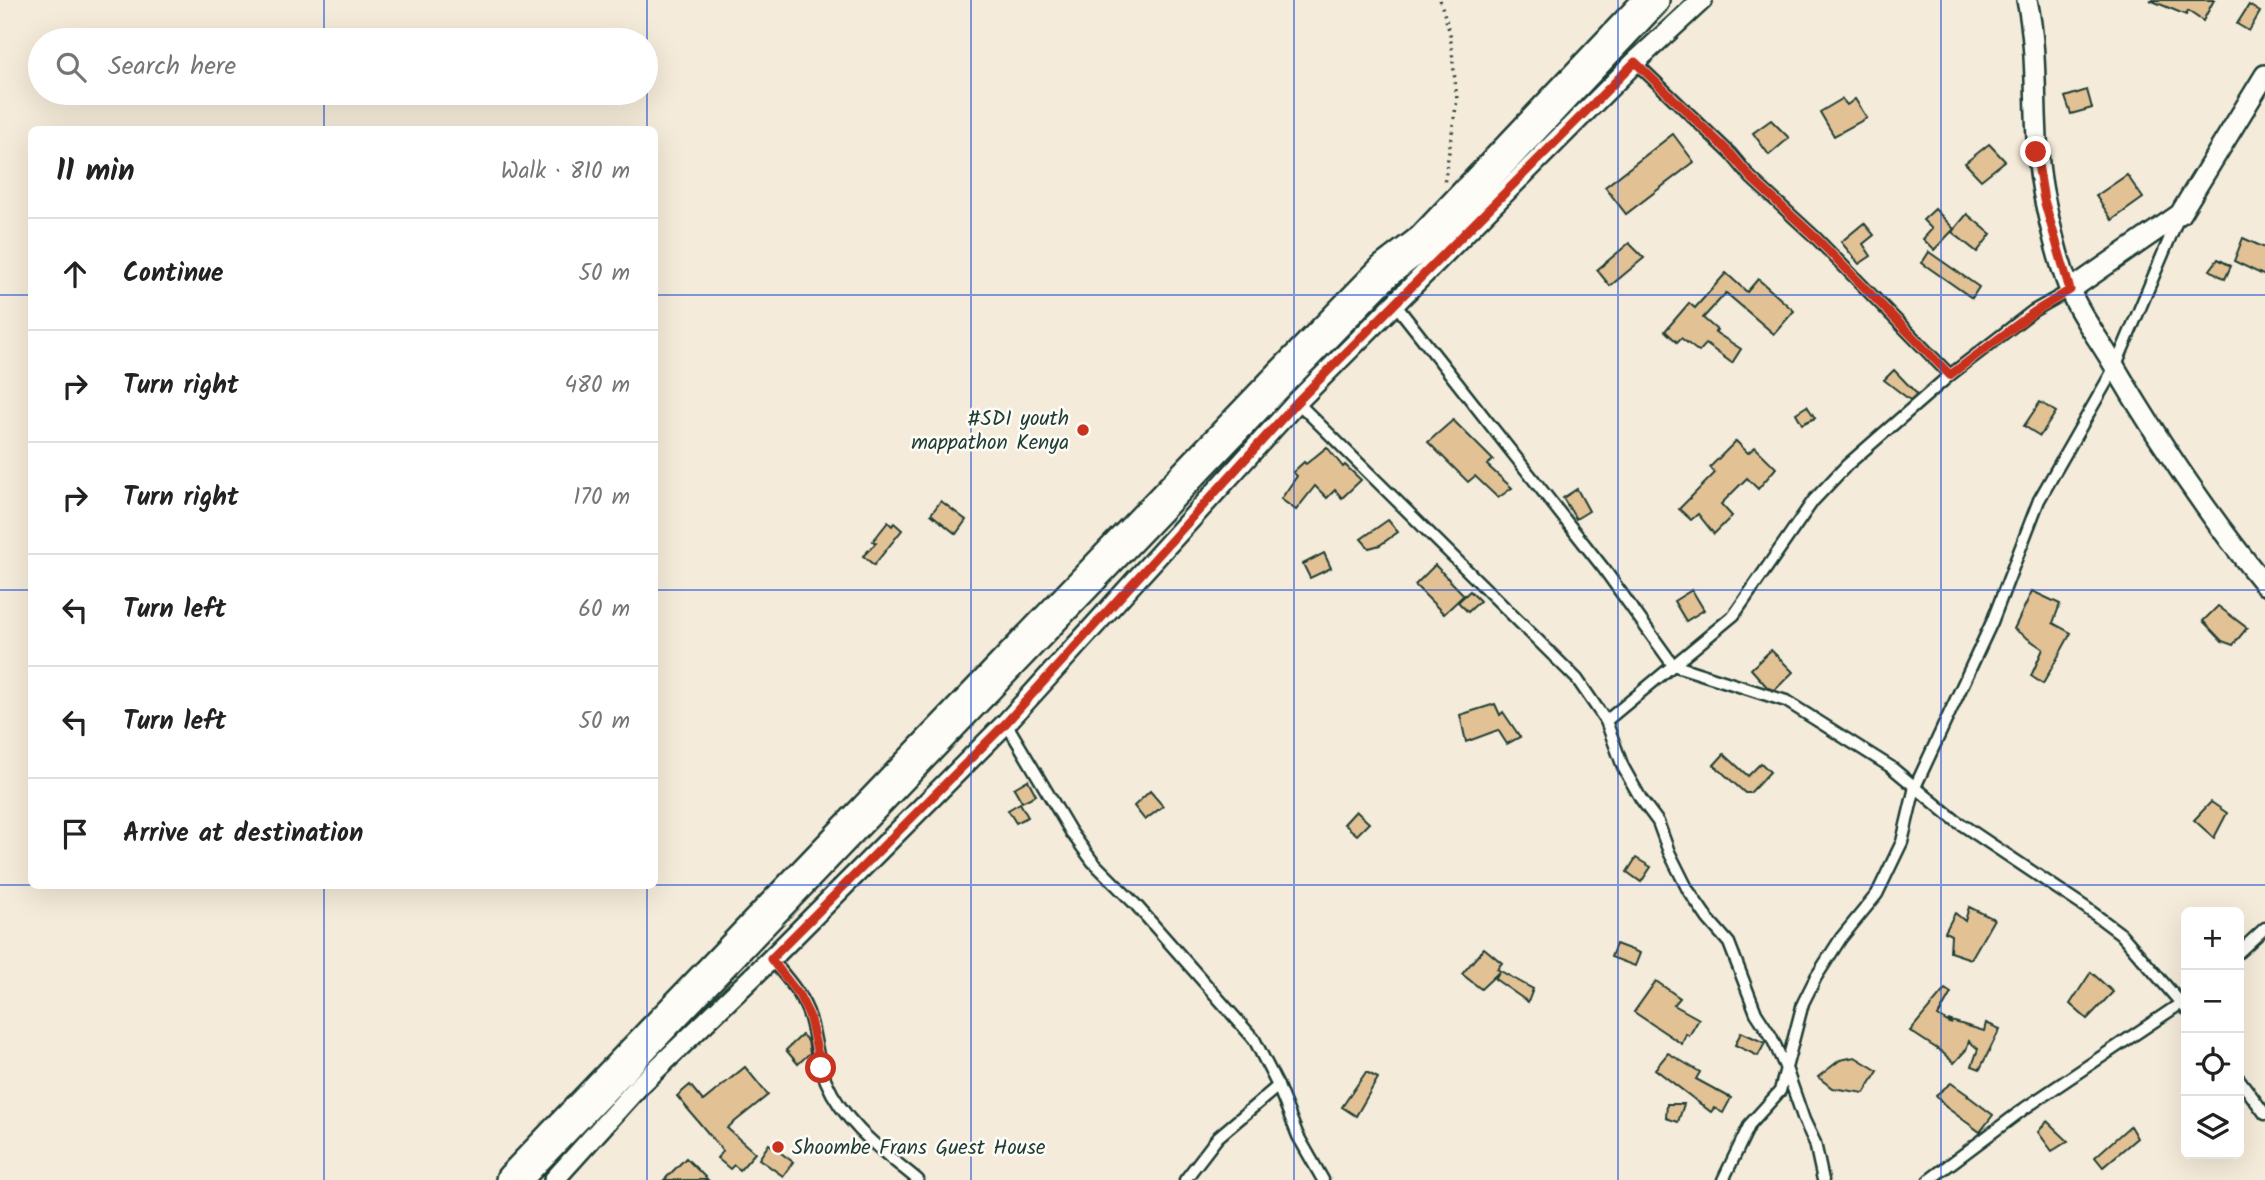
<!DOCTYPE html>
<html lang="en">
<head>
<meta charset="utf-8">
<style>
  body { margin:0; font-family:Kalam,sans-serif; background:#f2f2f2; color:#222 }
  .controls { position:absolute; right:21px; bottom:21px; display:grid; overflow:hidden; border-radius:10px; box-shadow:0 7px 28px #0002 }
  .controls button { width:63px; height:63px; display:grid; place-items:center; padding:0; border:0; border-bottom:2px solid #e0e0e0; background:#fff; color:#222; font:35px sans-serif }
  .stop { position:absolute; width:21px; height:21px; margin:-16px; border:5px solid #c8321e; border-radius:50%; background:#fff }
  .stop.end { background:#c8321e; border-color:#fff; box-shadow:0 2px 7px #0008 }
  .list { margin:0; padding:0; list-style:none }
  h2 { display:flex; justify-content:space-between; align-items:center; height:91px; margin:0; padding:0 28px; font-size:30px }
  h2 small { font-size:23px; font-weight:400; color:#767676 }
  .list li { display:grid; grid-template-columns:46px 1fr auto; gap:21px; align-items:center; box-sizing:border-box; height:112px; padding:0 28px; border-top:2px solid #e0e0e0 }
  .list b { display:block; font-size:26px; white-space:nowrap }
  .list em { font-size:23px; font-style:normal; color:#767676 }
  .icon { flex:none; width:38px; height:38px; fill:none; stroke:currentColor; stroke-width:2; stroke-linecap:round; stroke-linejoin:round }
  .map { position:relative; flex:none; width:2265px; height:1180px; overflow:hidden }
  .search { position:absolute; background:#fff; box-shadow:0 7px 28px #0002; left:28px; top:28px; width:630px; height:77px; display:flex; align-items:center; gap:18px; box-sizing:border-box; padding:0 24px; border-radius:38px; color:#767676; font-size:26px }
  .panel { position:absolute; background:#fff; box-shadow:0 7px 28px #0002; left:28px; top:126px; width:630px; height:763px; border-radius:10px }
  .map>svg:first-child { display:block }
</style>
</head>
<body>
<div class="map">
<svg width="2265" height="1180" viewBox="0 0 2265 1180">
  <rect width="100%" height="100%" fill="#f5ebda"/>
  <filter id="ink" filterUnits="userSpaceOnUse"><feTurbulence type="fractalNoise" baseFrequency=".0143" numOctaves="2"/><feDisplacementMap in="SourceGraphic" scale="14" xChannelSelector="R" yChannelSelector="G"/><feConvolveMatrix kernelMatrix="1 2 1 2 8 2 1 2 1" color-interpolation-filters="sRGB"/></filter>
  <g filter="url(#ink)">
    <g fill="#e2c295" stroke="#1f3d34" stroke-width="2">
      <polygon points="2150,0 2214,0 2203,21 2188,11 2186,15"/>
      <polygon points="2249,5 2260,12 2249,31 2237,24"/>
      <polygon points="2087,90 2092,108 2071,114 2065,97"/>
      <polygon points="1842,99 1847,105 1855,99 1867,118 1834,136 1820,112"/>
      <polygon points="1771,120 1789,138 1769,155 1753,133"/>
      <polygon points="1673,134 1694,162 1626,214 1605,187"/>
      <polygon points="1989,144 2005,161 1981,180 1965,163"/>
      <polygon points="2127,175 2143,198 2112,220 2096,196"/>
      <polygon points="1935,209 1954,229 1934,250 1923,239 1932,229 1923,220"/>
      <polygon points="1967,214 1991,234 1977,252 1952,232"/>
      <polygon points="1864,223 1874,235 1863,244 1871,256 1859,264 1841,242"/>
      <polygon points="2243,238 2265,248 2265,276 2234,261"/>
      <polygon points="1629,243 1644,258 1610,286 1597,270"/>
      <polygon points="1929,252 1979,287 1972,298 1922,263"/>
      <polygon points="2218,259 2231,266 2225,279 2210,270"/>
      <polygon points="1726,273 1747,292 1758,279 1794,311 1774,334 1726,293 1703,318 1717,330 1715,332 1741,349 1732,363 1706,344 1699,352 1681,338 1677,342 1665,331 1689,303 1695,308"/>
      <polygon points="1894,370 1917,394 1910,400 1884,380"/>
      <polygon points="2040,402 2056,412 2040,436 2024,426"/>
      <polygon points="1807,406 1815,418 1802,424 1796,413"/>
      <polygon points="1453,420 1493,460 1487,465 1512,488 1498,498 1475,476 1468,482 1428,442"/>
      <polygon points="1736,441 1748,453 1755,447 1776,468 1758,489 1747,478 1721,504 1732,516 1714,534 1698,514 1691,520 1679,509 1715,473 1710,467"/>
      <polygon points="1327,447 1343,467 1345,465 1361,480 1342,498 1335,490 1327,498 1315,486 1296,510 1281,499 1297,476 1293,472 1304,462 1306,464"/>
      <polygon points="1577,489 1589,511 1576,519 1563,498"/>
      <polygon points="941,501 966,520 956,534 931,514"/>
      <polygon points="1388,520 1398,532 1380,545 1369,548 1361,539"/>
      <polygon points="888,522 892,526 894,523 902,530 874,565 863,556 876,543 873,541"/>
      <polygon points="1324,553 1331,568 1310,578 1303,564"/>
      <polygon points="1435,565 1464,595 1444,614 1415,585"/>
      <polygon points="1692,590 1704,610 1686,621 1674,601"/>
      <polygon points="1470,591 1480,601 1468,612 1458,602"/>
      <polygon points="2032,591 2060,604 2053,623 2071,633 2043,684 2031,676 2043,649 2014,629"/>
      <polygon points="2218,606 2247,628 2233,645 2222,641 2203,621"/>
      <polygon points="1771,650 1793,672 1775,690 1768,688 1751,669"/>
      <polygon points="1495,704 1500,715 1503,712 1520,737 1507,744 1498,730 1466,742 1460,715"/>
      <polygon points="1724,754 1748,776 1761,763 1770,772 1750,793 1745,793 1714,765"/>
      <polygon points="1028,780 1036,795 1022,802 1014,788"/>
      <polygon points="1150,791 1163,806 1145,820 1134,806"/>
      <polygon points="2211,802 2227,813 2214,838 2194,820"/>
      <polygon points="1020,803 1028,817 1016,823 1008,810"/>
      <polygon points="1356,811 1369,823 1357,835 1344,824"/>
      <polygon points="1636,858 1651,867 1641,882 1627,872"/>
      <polygon points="1969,907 1994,919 1971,959 1950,952 1951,935 1945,932 1955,913 1965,921"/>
      <polygon points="1616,944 1640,953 1635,966 1611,957"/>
      <polygon points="1484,948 1502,963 1497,969 1533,989 1528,1002 1495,979 1499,972 1481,989 1462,974"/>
      <polygon points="2091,972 2113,992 2087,1019 2070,1004"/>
      <polygon points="1656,981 1680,998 1674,1005 1699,1019 1689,1036 1686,1034 1682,1044 1634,1012"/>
      <polygon points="1945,989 1951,993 1938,1016 1948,1022 1952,1024 1948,1020 1984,1031 1986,1023 2000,1029 1980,1069 1972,1066 1978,1049 1969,1041 1966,1050 1954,1063 1942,1052 1910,1031"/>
      <polygon points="1741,1032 1765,1043 1758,1056 1735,1045"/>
      <polygon points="802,1035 808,1041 810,1053 798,1064 786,1050"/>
      <polygon points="1668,1053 1700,1072 1696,1079 1731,1098 1723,1113 1714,1108 1711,1112 1655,1069"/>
      <polygon points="1855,1057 1878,1071 1864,1093 1832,1088 1818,1077 1840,1060"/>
      <polygon points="745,1067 768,1095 727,1128 755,1153 740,1170 734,1165 730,1169 717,1158 723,1151 677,1096 690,1085 703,1101"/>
      <polygon points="1366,1072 1378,1078 1356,1116 1342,1107"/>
      <polygon points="1951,1083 1968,1095 1967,1097 1968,1096 1993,1115 1980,1132 1946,1107 1936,1095"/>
      <polygon points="1667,1104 1684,1104 1678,1122 1666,1118"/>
      <polygon points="2047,1121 2068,1141 2052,1151 2038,1132"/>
      <polygon points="2130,1126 2137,1138 2103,1167 2095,1157"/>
      <polygon points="769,1144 793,1162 783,1176 759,1159"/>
      <polygon points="686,1158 708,1180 664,1180"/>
    </g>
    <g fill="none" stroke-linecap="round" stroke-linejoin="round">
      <g stroke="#1f3d34" stroke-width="15">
        <g id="service">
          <polyline points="1635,62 1731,154 1751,178 1815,237 1950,375"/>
          <polyline points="1395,304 1604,569 1673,665 1786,701 1891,767 1955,820 2085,907 2121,934 2186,1009"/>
          <polyline points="1297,402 1577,679 1606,721 1623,767 1641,799 1658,822 1669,852 1688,890 1708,919 1729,943 1756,1013 1771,1036 1787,1071 1804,1120 1815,1143 1823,1180"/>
          <polyline points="1606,721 1734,615 1813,501 1847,465 1950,375 2033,311 2070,290"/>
          <polyline points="1006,723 1071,832 1093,862 1136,905 1254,1039 1278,1086 1298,1136 1323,1180"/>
          <polyline points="2239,952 2265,928"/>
          <path d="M771 959C786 977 803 995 810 1018 816 1039 817 1061 826 1081 844 1124 884 1152 918 1180"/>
          <polyline points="2239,1079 2265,1114"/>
          <polyline points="1185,1180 1218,1137 1278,1086"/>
          <polyline points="1723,1180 1750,1124 1780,1091 1803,1003 1816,977 1841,938 1877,894 1902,842 1915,787 1992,622 2039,500 2115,367 2177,221"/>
          <polyline points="1929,1180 2025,1108 2186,1000"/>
        </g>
      </g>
      <g stroke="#1f3d34" stroke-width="24">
        <g id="minor">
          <path d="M2027 0C2041 66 2030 135 2045 201 2051 230 2058 260 2069 288 2078 312 2096 335 2109 357 2155 436 2207 514 2265 585"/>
          <polyline points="2070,290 2180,214 2265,75"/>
          <polyline points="554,1180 639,1086 771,959 1006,723 1297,402 1635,62 1702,0"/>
        </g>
      </g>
      <g stroke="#1f3d34" stroke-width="38">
        <polyline id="trunk" points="513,1180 1282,377 1385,271 1424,241 1652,0"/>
      </g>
      <polyline stroke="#1f3d34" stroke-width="3.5" stroke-dasharray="2 5" stroke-linecap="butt" points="1440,0 1450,33 1457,100 1444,184"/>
      <use href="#service" stroke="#fdfcf7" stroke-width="10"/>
      <use href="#minor" stroke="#fdfcf7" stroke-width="19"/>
      <use href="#trunk" stroke="#fdfcf7" stroke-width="33"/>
    </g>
  </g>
  <g fill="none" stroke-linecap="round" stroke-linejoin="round" filter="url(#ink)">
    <polyline stroke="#c8321e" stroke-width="9" points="821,1068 809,1015 799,995 771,959 1006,723 1297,402 1635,62 1731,154 1751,178 1815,237 1950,375 2034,312 2070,290 2044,200 2036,152"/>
  </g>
  <path fill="none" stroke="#1d4ed8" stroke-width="2" stroke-opacity="0.55" d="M324 0V40M647 0V130M971 0V1180M1294 0V1180M1618 0V1180M1941 0V1180M324 93V130M0 295H32M654 295H2265M0 590H32M654 590H2265M0 885H32M654 885H2265M324 886V1180M647 886V1180"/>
  <g fill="#c8321e" stroke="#fdfcf7" stroke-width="2.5">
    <circle cx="1083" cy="430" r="7"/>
    <circle cx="778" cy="1147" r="7"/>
  </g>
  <g text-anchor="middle" stroke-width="5" stroke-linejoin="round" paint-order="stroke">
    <g font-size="21" fill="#1f3d34" stroke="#fdfcf7" text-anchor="end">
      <text x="1069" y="425">#SDI youth<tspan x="1069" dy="24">mappathon Kenya</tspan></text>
      <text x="792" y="1154" text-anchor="start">Shoombe Frans Guest House</text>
    </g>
  </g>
</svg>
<div class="controls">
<button>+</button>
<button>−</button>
<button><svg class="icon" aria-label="locate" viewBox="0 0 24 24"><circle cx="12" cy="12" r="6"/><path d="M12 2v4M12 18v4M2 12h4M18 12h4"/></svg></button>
<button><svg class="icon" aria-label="layers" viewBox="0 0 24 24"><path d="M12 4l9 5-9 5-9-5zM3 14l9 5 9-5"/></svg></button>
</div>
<div class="stop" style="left:821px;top:1068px"></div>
<div class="stop end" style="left:2036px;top:152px"></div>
<div class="search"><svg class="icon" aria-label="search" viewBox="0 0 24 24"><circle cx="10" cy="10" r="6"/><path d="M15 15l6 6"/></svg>Search here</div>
<section class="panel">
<h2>11 min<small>Walk · 810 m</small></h2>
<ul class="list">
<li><svg class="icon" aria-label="ahead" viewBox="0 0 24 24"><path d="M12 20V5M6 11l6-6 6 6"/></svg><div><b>Continue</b></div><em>50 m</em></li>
<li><svg class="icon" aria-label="right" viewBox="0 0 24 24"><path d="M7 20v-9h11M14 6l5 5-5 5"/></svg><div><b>Turn right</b></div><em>480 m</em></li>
<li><svg class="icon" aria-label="right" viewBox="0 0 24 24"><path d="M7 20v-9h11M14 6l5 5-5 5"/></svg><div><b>Turn right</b></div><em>170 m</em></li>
<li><svg class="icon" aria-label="left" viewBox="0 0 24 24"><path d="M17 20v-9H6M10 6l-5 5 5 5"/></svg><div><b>Turn left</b></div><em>60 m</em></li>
<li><svg class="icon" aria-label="left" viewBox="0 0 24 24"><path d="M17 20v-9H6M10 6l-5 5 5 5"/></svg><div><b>Turn left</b></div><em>50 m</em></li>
<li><svg class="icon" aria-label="arrive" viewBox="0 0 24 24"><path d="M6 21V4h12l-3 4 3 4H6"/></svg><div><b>Arrive at destination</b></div></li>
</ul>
</section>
</div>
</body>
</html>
